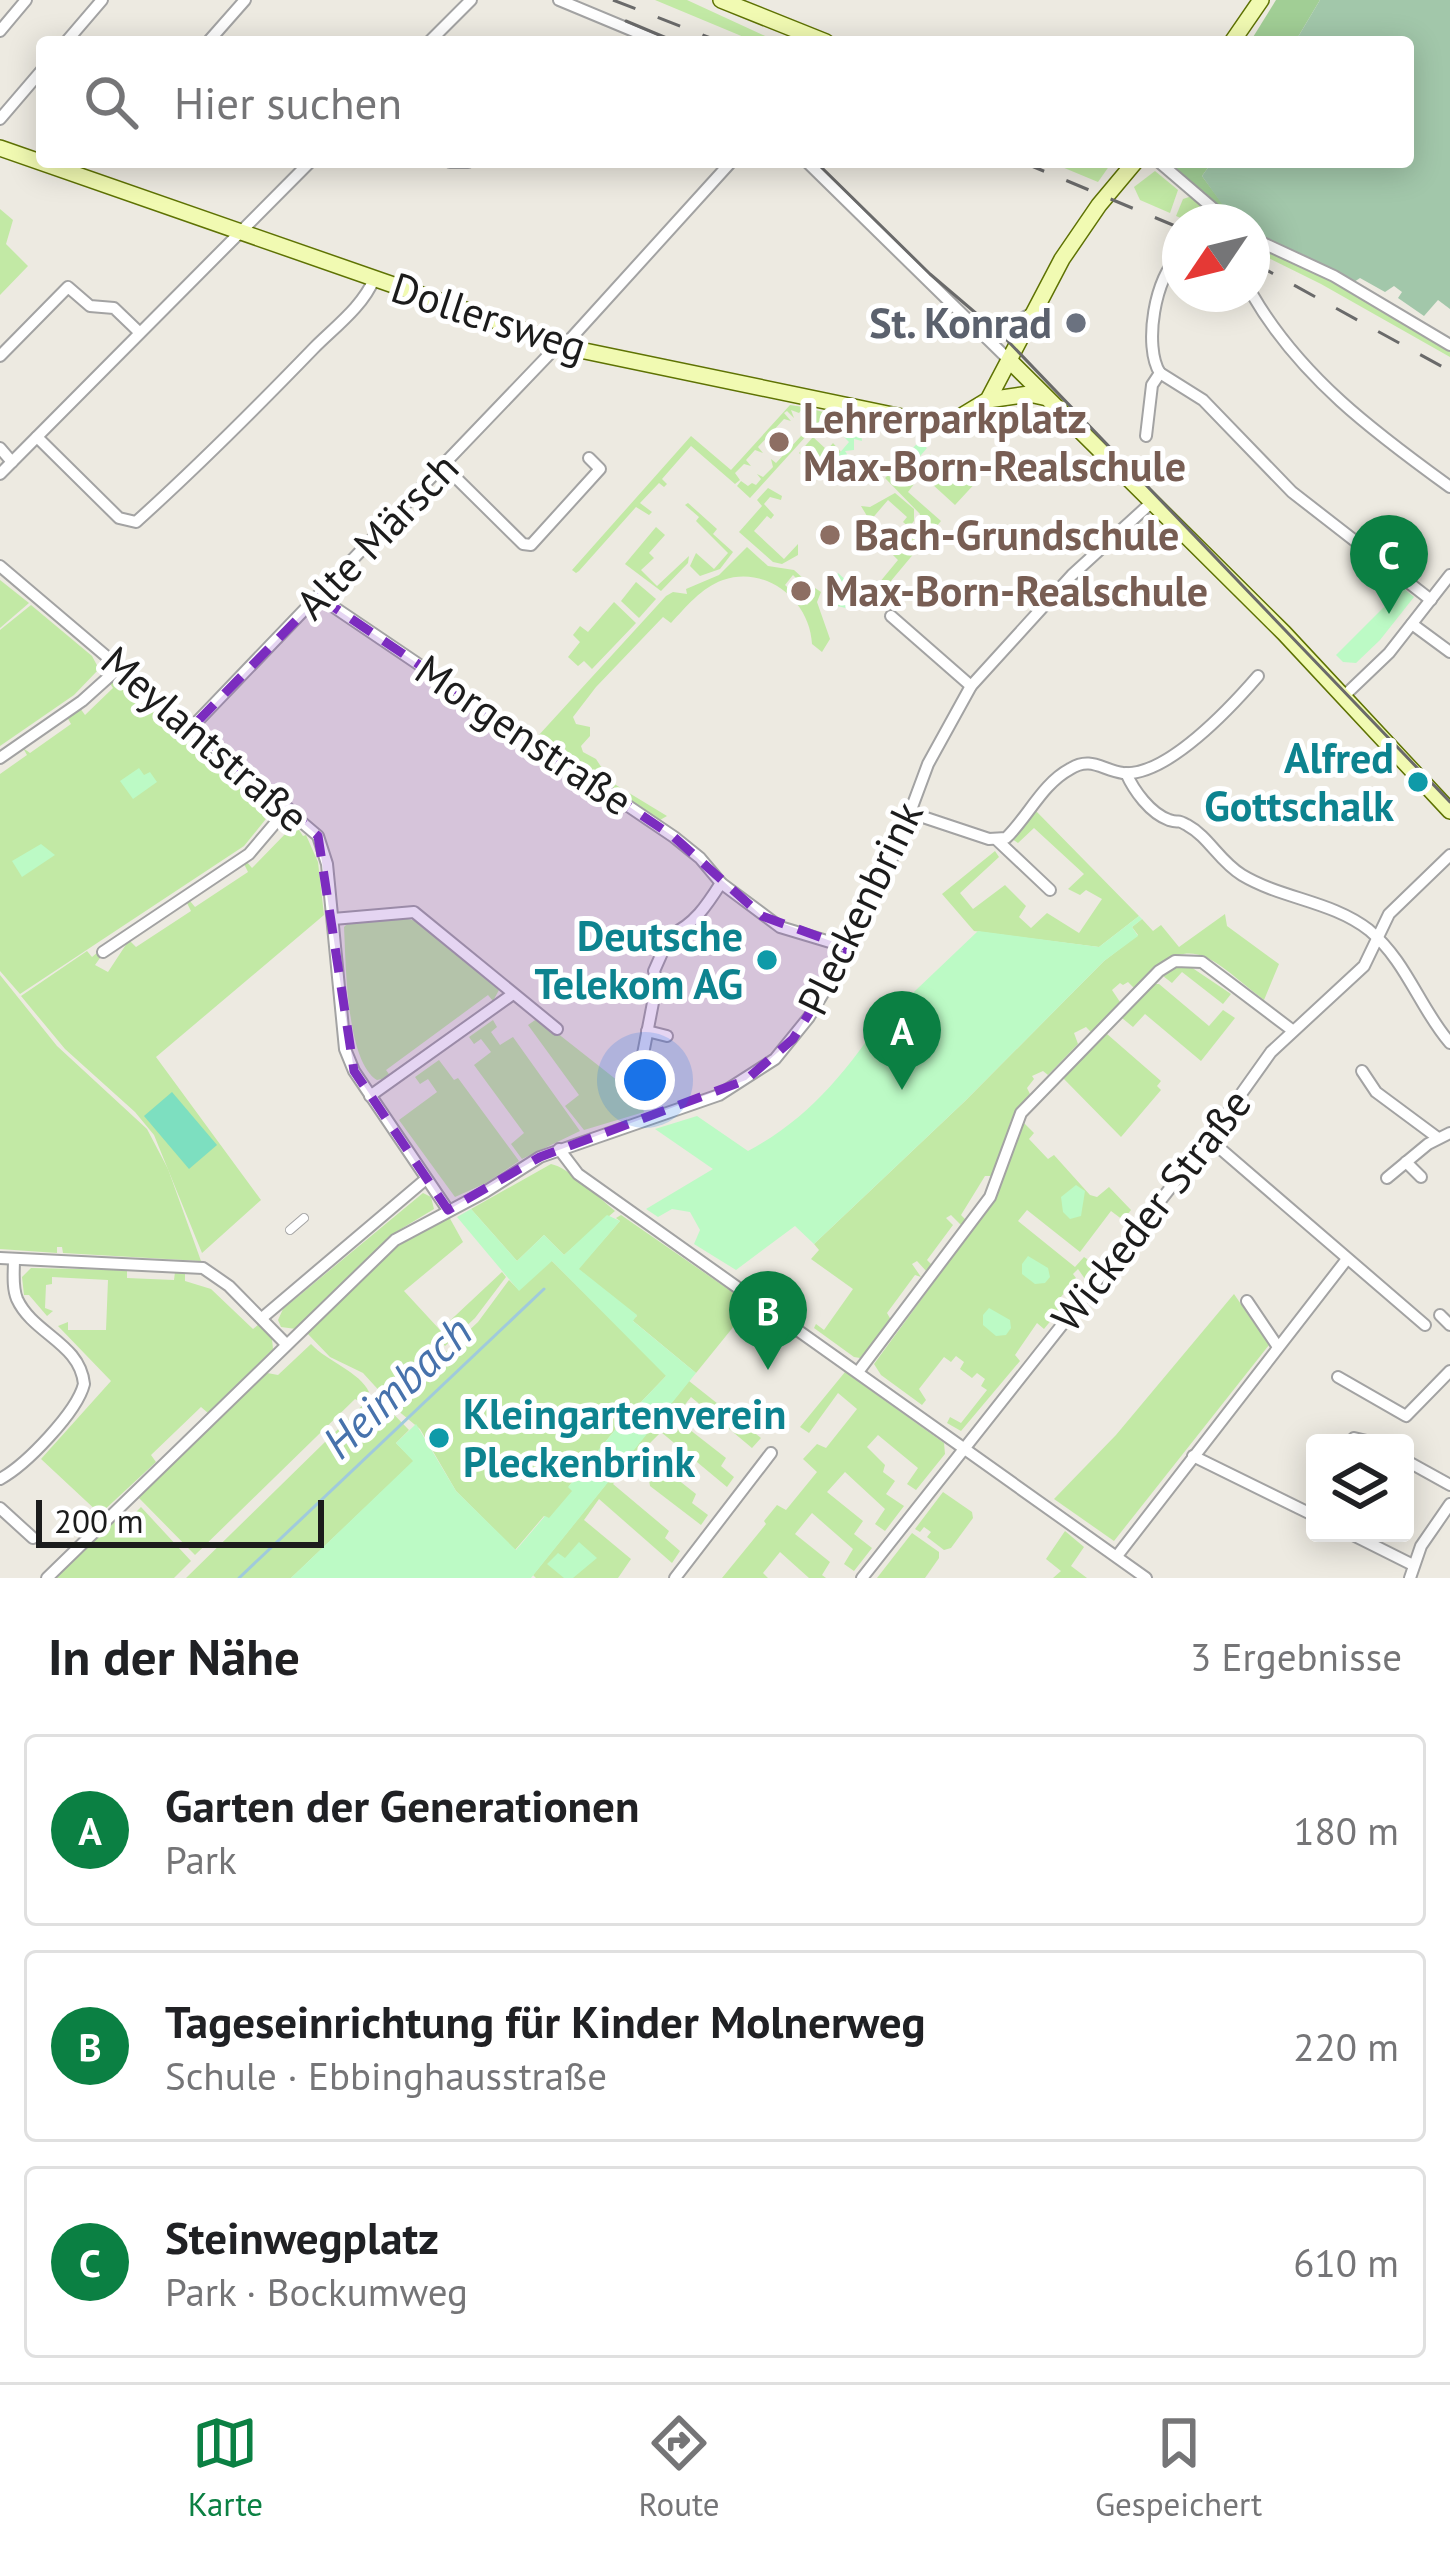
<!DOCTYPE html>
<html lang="de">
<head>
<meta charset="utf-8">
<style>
  body { margin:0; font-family:"PT Sans",sans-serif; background:#f6f6f6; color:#202124 }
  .controls { position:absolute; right:36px; bottom:36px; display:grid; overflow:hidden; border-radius:12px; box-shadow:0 6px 30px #0003 }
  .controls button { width:108px; height:108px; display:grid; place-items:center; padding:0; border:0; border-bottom:3px solid #e0e0e0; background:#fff; color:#202124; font:60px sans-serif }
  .compass { position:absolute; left:1162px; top:204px; width:108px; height:108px; border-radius:50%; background:#fff; box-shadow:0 6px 30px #0003; rotate:235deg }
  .scale { position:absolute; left:36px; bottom:30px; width:288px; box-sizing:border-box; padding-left:12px; border:6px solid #1c1c1c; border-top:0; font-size:33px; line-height:42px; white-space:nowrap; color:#1c1c1c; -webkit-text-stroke:9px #fff; paint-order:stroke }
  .you { position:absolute; left:645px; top:1080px; width:42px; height:42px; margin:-30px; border:9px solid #fff; border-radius:50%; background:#1a73e8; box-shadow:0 0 0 18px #1a73e833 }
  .badge { display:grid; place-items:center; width:78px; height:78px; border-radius:50%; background:#0b8043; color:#fff; font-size:39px; font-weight:700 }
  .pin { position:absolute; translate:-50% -99px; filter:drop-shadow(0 3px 6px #0008) }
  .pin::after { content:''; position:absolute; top:63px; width:42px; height:36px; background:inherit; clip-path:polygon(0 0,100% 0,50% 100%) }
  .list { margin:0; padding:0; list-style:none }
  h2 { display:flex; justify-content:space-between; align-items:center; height:156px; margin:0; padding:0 48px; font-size:51px }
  h2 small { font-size:39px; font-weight:400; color:#757577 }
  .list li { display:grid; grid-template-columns:78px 1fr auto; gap:36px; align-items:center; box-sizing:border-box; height:192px; margin:0 24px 24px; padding:0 24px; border:3px solid #e0e0e0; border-radius:12px }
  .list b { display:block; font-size:45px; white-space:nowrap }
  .list p { margin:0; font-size:39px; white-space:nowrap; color:#757577 }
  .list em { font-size:39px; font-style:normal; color:#757577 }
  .icon { flex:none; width:66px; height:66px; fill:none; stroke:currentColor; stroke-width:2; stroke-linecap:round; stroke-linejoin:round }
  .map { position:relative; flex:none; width:1450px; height:1578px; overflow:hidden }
  .search { position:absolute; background:#fff; box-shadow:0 6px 30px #0003; left:36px; right:36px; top:36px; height:132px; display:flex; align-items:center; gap:30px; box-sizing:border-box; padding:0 42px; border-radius:12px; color:#757577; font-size:45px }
  .sheet { height:804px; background:#fff }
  nav { display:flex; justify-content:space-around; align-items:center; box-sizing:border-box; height:168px; border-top:3px solid #e0e0e0; background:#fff; font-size:33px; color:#757577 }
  nav a { display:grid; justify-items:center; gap:6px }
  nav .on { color:#0b8043 }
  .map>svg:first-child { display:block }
</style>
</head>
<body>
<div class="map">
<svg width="1450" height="1578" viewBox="0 0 1450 1578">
  <rect width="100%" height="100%" fill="#edeae1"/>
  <g fill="#c2e9a5">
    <polygon points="655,0 687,0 778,42 756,42 766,39 751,40"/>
    <polygon points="1050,162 1112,162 1098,182"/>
    <polygon points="1155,171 1178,190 1170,213 1140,200 1134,187"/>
    <polygon points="1192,196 1221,222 1190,222 1176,216 1183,199"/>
    <polygon points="0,209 13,220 6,244 28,266 0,295"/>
    <path d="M1252 242C1322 272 1385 311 1450 350V357L1321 284 1252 250Z"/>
    <polygon points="1022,403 1030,405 1053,431 1026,430"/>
    <polygon points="790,405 804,407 799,413 791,410 794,418 787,411 784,413 791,421 784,419 758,447 763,453 755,450 746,460 751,466 744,464 735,473 740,480 735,484 691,446 662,479 667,484 664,487 659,483 640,503 652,512 649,515 636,507 579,571 576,573 572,570 691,436 731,470"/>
    <polygon points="816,410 827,413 750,498 737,486 741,481 748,486 752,483 756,485 761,479 757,474 763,477 773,467 771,459 776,463 787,451 783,446 790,448 811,425 807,421"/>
    <polygon points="813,437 827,450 833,443 841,452 826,469 817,459 811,465 799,453"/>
    <polygon points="930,454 965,485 976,474 979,479 955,505 920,473"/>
    <polygon points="912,466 914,484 908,492 941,521 875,600 870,591 880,589 879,583 898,560 892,554 918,524 920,514 885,478 888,475 897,483"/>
    <polygon points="768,488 782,496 781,500 770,497 764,504 774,515 771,519 767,516 754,531 784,559 798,544 798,555 782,564 773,562 739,532 762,506 757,500"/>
    <polygon points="895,493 914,509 914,521 909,527 903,522 907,517 888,500 870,521 861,506 870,507"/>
    <polygon points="688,503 717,529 713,534 733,552 720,569 700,576 690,566 696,553 714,569 728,553 696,521 699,517 685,505"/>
    <polygon points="656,527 665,535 649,553 654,558 641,570 657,586 689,556 688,563 661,591 625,564"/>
    <path d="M747 547 768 566 794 570 805 580 802 584 793 575 785 585 807 605 815 596 806 587 809 584 821 592 817 602 830 639 822 652 812 644C810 601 767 565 723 580 701 588 687 606 671 623L663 617 596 687 573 717 576 724 590 727V736L581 746 583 752 596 759 611 782 667 816 660 820 538 736 666 596 673 592 687 594 686 589 719 575Z"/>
    <polygon points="0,580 29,603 0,628"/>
    <polygon points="636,582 656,599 639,618 621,601"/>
    <polygon points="614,602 636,623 592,669 584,661 578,666 568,657 580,642 573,635 580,626 588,632"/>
    <polygon points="31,605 92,656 99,669 74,695 0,746 0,630"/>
    <polygon points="115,678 274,809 244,846 20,994 0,971 0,774 27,755 23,748 30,753 71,724 67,717 80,708 85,715 113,688 109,682"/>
    <polygon points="1036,811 1139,916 1099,947 974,931 942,894 995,851 999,857 960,893 973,909 1005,885 1026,906 1019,917 1031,928 1047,913 1079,933 1102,899 1086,890 1080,895 1068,889 1084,874 1034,828 1018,843 1012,839"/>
    <polygon points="286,821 294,822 303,836 306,835 318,862 324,915 156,1057 261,1200 202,1253 154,1135 135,1112 65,1049 21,996 87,951 92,957 98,952 100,958 95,965 108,972 127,943 130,941 136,947 191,911 187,903 190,901 195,907 248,872 244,864 247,862 252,868 288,831 283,825"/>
    <path d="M1225 914 1227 926 1279 964 1264 1000C1208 957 1192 927 1134 988L1128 982 1123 985 1120 983 1112 990 1120 1002 1091 1032 1086 1027 1074 1033 1078 1044 1048 1075 1043 1071 1032 1076 1034 1079 1027 1088 1030 1094 1011 1120 993 1176H985L961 1215 966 1220 962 1226 951 1215 946 1218 953 1225 927 1260 932 1265 927 1272 917 1261 912 1264 921 1277 915 1275 887 1313 891 1320 860 1358 854 1357 814 1328 816 1324 824 1330 853 1289 811 1259 819 1250 814 1244 965 1101 1104 961 1138 935 1132 927 1142 919 1153 931 1161 925 1179 947Z"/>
    <path d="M403 918 421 922 499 990 493 1001 488 995 386 1070 391 1077 377 1080C346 1061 346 963 344 927L349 922Z"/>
    <polygon points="1188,965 1231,994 1223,1004 1182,972 1172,983 1163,976 1176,966"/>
    <polygon points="0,975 57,1046 147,1129 168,1169 201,1261 63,1253 62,1247 57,1247 57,1253 0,1249"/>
    <polygon points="1154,984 1159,984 1209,1026 1223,1010 1235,1018 1201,1061 1145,1014 1133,1027 1122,1018"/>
    <polygon points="538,1018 618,1081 632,1053 633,1082 644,1112 584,1130 565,1106 579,1095 528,1025"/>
    <polygon points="493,1020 497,1027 491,1032 500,1045 513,1037 580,1131 522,1159 511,1144 524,1133 474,1065 491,1052 481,1039 474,1044 469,1037"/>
    <polygon points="1107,1034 1161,1081 1157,1086 1161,1090 1121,1137 1063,1078"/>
    <polygon points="439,1060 454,1080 458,1078 519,1161 486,1183 455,1197 399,1120 437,1092 428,1079 420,1084 415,1077"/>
    <polygon points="1024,1123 1034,1133 1029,1139 1048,1159 1054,1155 1090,1195 1097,1197 1109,1187 1131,1210 1123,1220 1111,1211 1080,1252 1027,1210 1018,1221 1075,1267 1084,1257 1096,1265 1085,1279 1078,1269 1073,1274 1076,1278 1056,1303 1061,1308 1044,1329 1037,1323 1015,1355 1020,1361 961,1431 947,1423 950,1417 961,1423 987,1390 981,1386 985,1379 977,1373 972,1378 960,1369 964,1362 956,1356 951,1362 944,1357 919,1389 926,1400 922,1405 881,1375 874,1364 995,1199"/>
    <path d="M551 1164C568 1167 599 1198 615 1211L564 1255 544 1235 517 1261 471 1209Z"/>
    <polygon points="423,1193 431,1197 434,1209 396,1232 296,1329 281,1327 278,1320 283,1309"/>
    <polygon points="448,1215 463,1242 404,1291 440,1330 502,1272 506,1277 475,1318 445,1346 441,1342 384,1396 363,1373 330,1357 307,1333 397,1244"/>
    <polygon points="621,1215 751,1305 696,1373 632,1320 637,1316 578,1269 620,1221 616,1218"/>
    <polygon points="551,1260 667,1375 620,1424 569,1486 573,1491 549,1519 544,1516 515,1550 456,1491 420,1429 390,1404 478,1322 509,1280 519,1290"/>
    <polygon points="31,1268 127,1270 127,1278 174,1280 175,1272 185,1272 185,1281 211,1289 253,1329 259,1324 272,1339 273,1349 208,1413 201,1407 151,1455 156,1462 100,1514 41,1459 111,1381 58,1326 68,1322 68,1330 106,1330 108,1280 52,1277 52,1284 46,1285 45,1308 53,1311 47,1316 29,1295 24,1295 22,1277"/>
    <polygon points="1234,1294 1269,1345 1114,1541 1054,1499 1116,1435"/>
    <path d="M311 1344C328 1362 360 1372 369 1392L359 1401 355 1399 195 1555 137 1496 262 1372 278 1375Z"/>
    <polygon points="845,1372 944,1443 945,1454 916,1490 907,1484 918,1468 878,1435 867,1447 885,1465 883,1472 895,1481 886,1494 904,1506 885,1531 875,1524 885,1509 845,1472 827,1492 863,1521 854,1534 872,1548 854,1571 844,1564 853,1549 812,1513 795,1534 830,1562 822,1575 826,1578 809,1578 780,1552 763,1573 768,1578 722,1578 766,1524 764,1521 777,1505 786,1510 817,1472 803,1459 817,1444 826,1448 857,1409 838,1393 809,1433 800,1427"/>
    <polygon points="689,1381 761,1438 752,1448 691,1397 679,1412 688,1420 685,1426 726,1458 721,1466 734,1477 727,1487 661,1432 648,1445 656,1454 653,1460 696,1494 692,1503 708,1515 701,1525 650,1486 649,1480 630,1465 613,1484 669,1531 665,1538 680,1551 672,1563 599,1499 584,1520 631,1559 618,1578 536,1578 533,1575"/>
    <polygon points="374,1394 409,1430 396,1443 414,1461 291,1578 186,1578"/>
    <polygon points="943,1492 972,1512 973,1518 951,1548 944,1550 927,1537 931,1532 924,1527 920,1532 915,1529"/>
    <polygon points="141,1507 191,1561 174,1578 51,1578 119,1508 129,1519"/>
    <polygon points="1065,1531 1084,1547 1071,1566 1087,1578 1053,1578 1061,1571 1046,1559"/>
    <polygon points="912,1533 939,1552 939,1558 925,1578 877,1578"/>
  </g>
  <g fill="#a1ce95">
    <polygon points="1276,0 1320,0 1295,42 1250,42"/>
    <polygon points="1169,162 1212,162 1202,176 1225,207 1221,211"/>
  </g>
  <polygon fill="#a2c7aa" points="1320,0 1450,0 1450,309 1438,300 1424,316 1398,298 1402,292 1394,286 1385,292 1360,278 1354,282 1304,255 1252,235 1252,222 1235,222 1221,211 1224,207 1202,176 1212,162 1408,162 1408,42 1295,42"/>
  <g fill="#bcfac5">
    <polygon points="854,419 879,424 878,429 860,427 862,441 854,439 854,450 845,451 855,467 853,471 826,469 849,442 841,434"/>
    <polygon points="919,442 927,448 897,483 888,472"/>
    <polygon points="838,573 853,587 850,591 855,604 850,609 837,606 826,587"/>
    <polygon points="1403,588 1414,597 1380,640 1356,663 1343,662 1336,655"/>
    <polygon points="139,768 144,775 150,772 157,782 133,799 120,781"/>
    <polygon points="41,844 55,855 22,877 12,861"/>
    <path d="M1139 916 1142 919 1132 927 1138 936 1104 961 965 1101 814 1244 795 1226 736 1270 694 1244 700 1230 690 1212 672 1209 658 1217 646 1209 713 1169 655 1129 697 1116 748 1151C812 1117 850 1067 889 1008L895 1010 978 931 1099 947Z"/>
    <polygon points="1076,1185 1085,1191 1081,1216 1070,1219 1063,1212 1061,1197"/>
    <polygon points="471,1209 517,1261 544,1235 564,1255 607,1215 620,1221 579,1269 637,1315 633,1321 696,1373 531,1578 291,1578 413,1461 396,1443 416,1424 456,1491 516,1550 545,1516 549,1518 572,1491 568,1487 620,1424 666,1376 552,1261 519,1291 457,1217"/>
    <polygon points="1028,1256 1048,1268 1050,1277 1045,1283 1035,1284 1022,1274 1022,1264"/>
    <polygon points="989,1308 1010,1320 1011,1328 1006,1335 996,1336 983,1325 983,1315"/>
    <polygon points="579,1542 597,1558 573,1578 564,1578 547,1564 558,1553 565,1558"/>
  </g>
  <polygon fill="#7ddfc0" points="172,1092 217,1145 189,1169 144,1116"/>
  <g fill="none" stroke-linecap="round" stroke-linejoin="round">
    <polyline stroke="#a0cadc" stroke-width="3" points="239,1578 544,1289"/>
    <g stroke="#a3a3a3" stroke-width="10">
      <polyline id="pedestrian" points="290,1230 304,1218"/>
    </g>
    <g stroke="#a3a3a3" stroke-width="14">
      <g id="minor">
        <polyline points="559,0 660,42"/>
        <polyline points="0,31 26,0"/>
        <polyline points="66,42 102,0"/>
        <polyline points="208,42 245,0"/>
        <polyline points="429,42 471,0"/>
        <polyline points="0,119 42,70"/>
        <polyline points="450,162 468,162"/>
        <polyline points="807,162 1010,361"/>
        <polyline points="1159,162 1229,222"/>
        <polyline points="1252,238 1334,276 1450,345"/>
        <path d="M1252 294C1300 377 1374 432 1450 487"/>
        <polyline points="980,329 1006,326 1031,314"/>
        <polyline points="565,345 731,162"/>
        <polyline points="0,356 68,287 90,306 114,308 139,332"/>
        <polyline points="1160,373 1203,400 1292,492 1431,600"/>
        <path d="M1146 436 1152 385 1160 373C1143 347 1155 274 1180 256"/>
        <path d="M37 437 119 518 136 522C197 467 256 408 314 348 335 327 363 306 374 279"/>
        <polyline points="0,448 12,462"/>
        <polyline points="444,466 523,544 531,545 600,469 589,458"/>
        <polyline points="0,474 310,162"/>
        <polyline points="0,566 318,836 327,864 345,1049 354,1071 448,1210"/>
        <polyline points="319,597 674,837 700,858 721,883"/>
        <polyline points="891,616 971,686"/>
        <polyline points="1412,624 1450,652"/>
        <polyline points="1344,696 1389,653 1450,575"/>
        <polyline points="192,727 560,343"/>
        <polyline points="0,758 82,701 121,666"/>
        <path d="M1126 773C1134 791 1150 813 1169 820 1182 824 1175 818 1187 825 1209 837 1219 861 1242 875 1282 899 1332 901 1369 930 1407 962 1419 1007 1450 1043"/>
        <path d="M911 813 989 839 1006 838C1028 817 1042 784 1070 769 1091 756 1102 770 1123 773 1167 777 1232 706 1258 676"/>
        <polyline points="997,840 1050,890"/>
        <polyline points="333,919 414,912 557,1029"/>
        <polyline points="103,952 249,854 288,808"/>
        <polyline points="647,1031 667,1036"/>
        <path d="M643 1054 657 982 654 971 670 935C694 925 707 905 721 883L780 927 850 948"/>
        <polyline points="1362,1071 1376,1092 1438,1138"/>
        <polyline points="370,1096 513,994"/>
        <polyline points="1209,1139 1425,1325"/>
        <polyline points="559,1149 578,1174 1146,1578"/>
        <polyline points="1406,1162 1421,1177"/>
        <polyline points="1387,1178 1428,1144 1450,1133"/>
        <polyline points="0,1258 203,1268 229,1286 286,1344"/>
        <polyline points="1247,1301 1278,1347"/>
        <polyline points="1440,1315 1450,1325"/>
        <polyline points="262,1318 426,1179"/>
        <polyline points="858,1372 990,1197 1021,1113 1159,971 1175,961 1202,962 1292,1030"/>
        <polyline points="1338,1377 1406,1416 1450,1371"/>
        <polyline points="1354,1438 1375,1443"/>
        <polyline points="1193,1456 1315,1516"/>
        <polyline points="1405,1460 1450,1485"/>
        <path d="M0 1479C26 1465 77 1412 84 1384 80 1343 33 1334 17 1299 12 1287 14 1272 14 1259"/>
        <polyline points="0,1508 33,1538"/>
        <polyline points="1349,1533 1413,1565"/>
        <polyline points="1117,1556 1347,1259"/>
        <polyline points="47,1578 395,1240 485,1192 540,1157 719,1095 775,1059 809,1017 850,948 896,850 928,764 971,686 1072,575 1152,502"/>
        <polyline points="675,1578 771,1453"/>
        <polyline points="862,1578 1209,1139 1271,1052 1364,966 1389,914 1450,855"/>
        <polyline points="1410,1578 1421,1546 1450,1504"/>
      </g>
    </g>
    <g stroke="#5e7203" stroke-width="18">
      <g id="secondary">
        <polyline points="721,0 826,42"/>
        <polyline points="1232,42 1261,0"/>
        <polyline points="0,148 580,350 931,423 955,420 988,400 1062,259 1099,205 1135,162"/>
        <polyline points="1011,362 1284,633 1450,811"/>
        <polyline points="988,400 1029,394 1043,397"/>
      </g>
    </g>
    <use href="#pedestrian" stroke="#fff" stroke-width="8"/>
    <use href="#minor" stroke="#fff" stroke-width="10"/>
    <use href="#secondary" stroke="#f1fab2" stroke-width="15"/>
    <g stroke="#6a6a6a" stroke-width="3">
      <polyline points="626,21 676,42"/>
      <polyline points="816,162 930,274 1005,338 1450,802"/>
    </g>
    <g stroke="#6a6a6a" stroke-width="3" stroke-dasharray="24 24" stroke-linecap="butt">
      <polyline points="613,0 721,42"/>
      <polyline points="1022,162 1180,228"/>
      <polyline points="1252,262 1450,371"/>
    </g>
  </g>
  <path fill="#7b2cbf" fill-opacity="0.2" stroke="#7b2cbf" stroke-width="9" stroke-dasharray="24 15" stroke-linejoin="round" d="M319 597 674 837 762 916 850 948 793 1039 746 1080 540 1157 448 1210 354 1071 318 836 192 727Z"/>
  <circle fill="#6b7280" stroke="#fff" stroke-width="4.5" cx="1076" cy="323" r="12"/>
  <g fill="#8d6e63" stroke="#fff" stroke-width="4.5">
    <circle cx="779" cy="442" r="12"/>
    <circle cx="830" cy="535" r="12"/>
    <circle cx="801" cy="591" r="12"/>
  </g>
  <g fill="#0f9aa8" stroke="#fff" stroke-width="4.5">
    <circle cx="1418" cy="782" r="12"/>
    <circle cx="767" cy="960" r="12"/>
    <circle cx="439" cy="1438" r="12"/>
  </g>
  <g text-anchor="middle" stroke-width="10" stroke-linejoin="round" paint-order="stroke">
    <g font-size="42" fill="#1c1c1c" stroke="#fff">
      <text transform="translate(489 317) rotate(18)" y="15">Dollersweg</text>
      <text transform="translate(377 536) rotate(-46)" y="15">Alte Märsch</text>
      <text transform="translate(524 735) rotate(34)" y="15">Morgenstraße</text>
      <text transform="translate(205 739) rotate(41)" y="15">Meylantstraße</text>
      <text transform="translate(860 908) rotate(-64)" y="15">Pleckenbrink</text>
      <text transform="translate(1151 1210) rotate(-52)" y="15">Wickeder Straße</text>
    </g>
    <g font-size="42" font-weight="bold" fill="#5b616d" stroke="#fff" text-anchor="end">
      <text x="1052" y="338">St. Konrad</text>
    </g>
    <g font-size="42" font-weight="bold" fill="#785e54" stroke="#fff" text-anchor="start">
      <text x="803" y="433">Lehrerparkplatz<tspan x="803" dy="48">Max-Born-Realschule</tspan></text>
      <text x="854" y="550">Bach-Grundschule</text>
      <text x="825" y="606">Max-Born-Realschule</text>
    </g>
    <g font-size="42" font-weight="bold" fill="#0d838f" stroke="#fff" text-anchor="end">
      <text x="1394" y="773">Alfred<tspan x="1394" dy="48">Gottschalk</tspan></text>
      <text x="743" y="951">Deutsche<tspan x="743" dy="48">Telekom AG</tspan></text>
      <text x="463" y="1429" text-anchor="start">Kleingartenverein<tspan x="463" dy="48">Pleckenbrink</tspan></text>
    </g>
    <g font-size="45" font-style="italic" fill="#4772ac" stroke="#fff">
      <text transform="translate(397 1387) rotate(-43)" y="16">Heimbach</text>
    </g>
  </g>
</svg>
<div class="controls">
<button><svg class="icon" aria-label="layers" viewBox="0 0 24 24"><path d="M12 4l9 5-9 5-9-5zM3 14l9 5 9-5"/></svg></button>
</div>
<svg class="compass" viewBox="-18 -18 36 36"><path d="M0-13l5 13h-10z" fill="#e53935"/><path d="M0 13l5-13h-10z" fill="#757577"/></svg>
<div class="scale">200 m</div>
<div class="you"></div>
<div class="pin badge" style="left:902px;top:1090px">A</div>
<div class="pin badge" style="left:768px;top:1370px">B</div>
<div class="pin badge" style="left:1389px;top:614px">C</div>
<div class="search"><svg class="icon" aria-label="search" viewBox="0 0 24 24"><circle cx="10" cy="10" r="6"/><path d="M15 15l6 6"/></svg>Hier suchen</div>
</div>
<section class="sheet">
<h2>In der Nähe<small>3 Ergebnisse</small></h2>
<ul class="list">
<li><span class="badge">A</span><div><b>Garten der Generationen</b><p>Park</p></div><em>180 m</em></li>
<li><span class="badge">B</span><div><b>Tageseinrichtung für Kinder Molnerweg</b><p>Schule · Ebbinghausstraße</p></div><em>220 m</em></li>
<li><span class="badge">C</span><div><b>Steinwegplatz</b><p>Park · Bockumweg</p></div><em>610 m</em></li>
</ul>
</section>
<nav>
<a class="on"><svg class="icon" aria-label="map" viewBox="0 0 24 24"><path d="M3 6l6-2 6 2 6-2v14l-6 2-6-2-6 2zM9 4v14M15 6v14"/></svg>Karte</a>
<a><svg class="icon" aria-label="directions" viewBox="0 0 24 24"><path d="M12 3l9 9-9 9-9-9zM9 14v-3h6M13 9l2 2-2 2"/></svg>Route</a>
<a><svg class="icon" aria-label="saved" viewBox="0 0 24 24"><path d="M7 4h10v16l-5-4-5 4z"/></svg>Gespeichert</a>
</nav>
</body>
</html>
